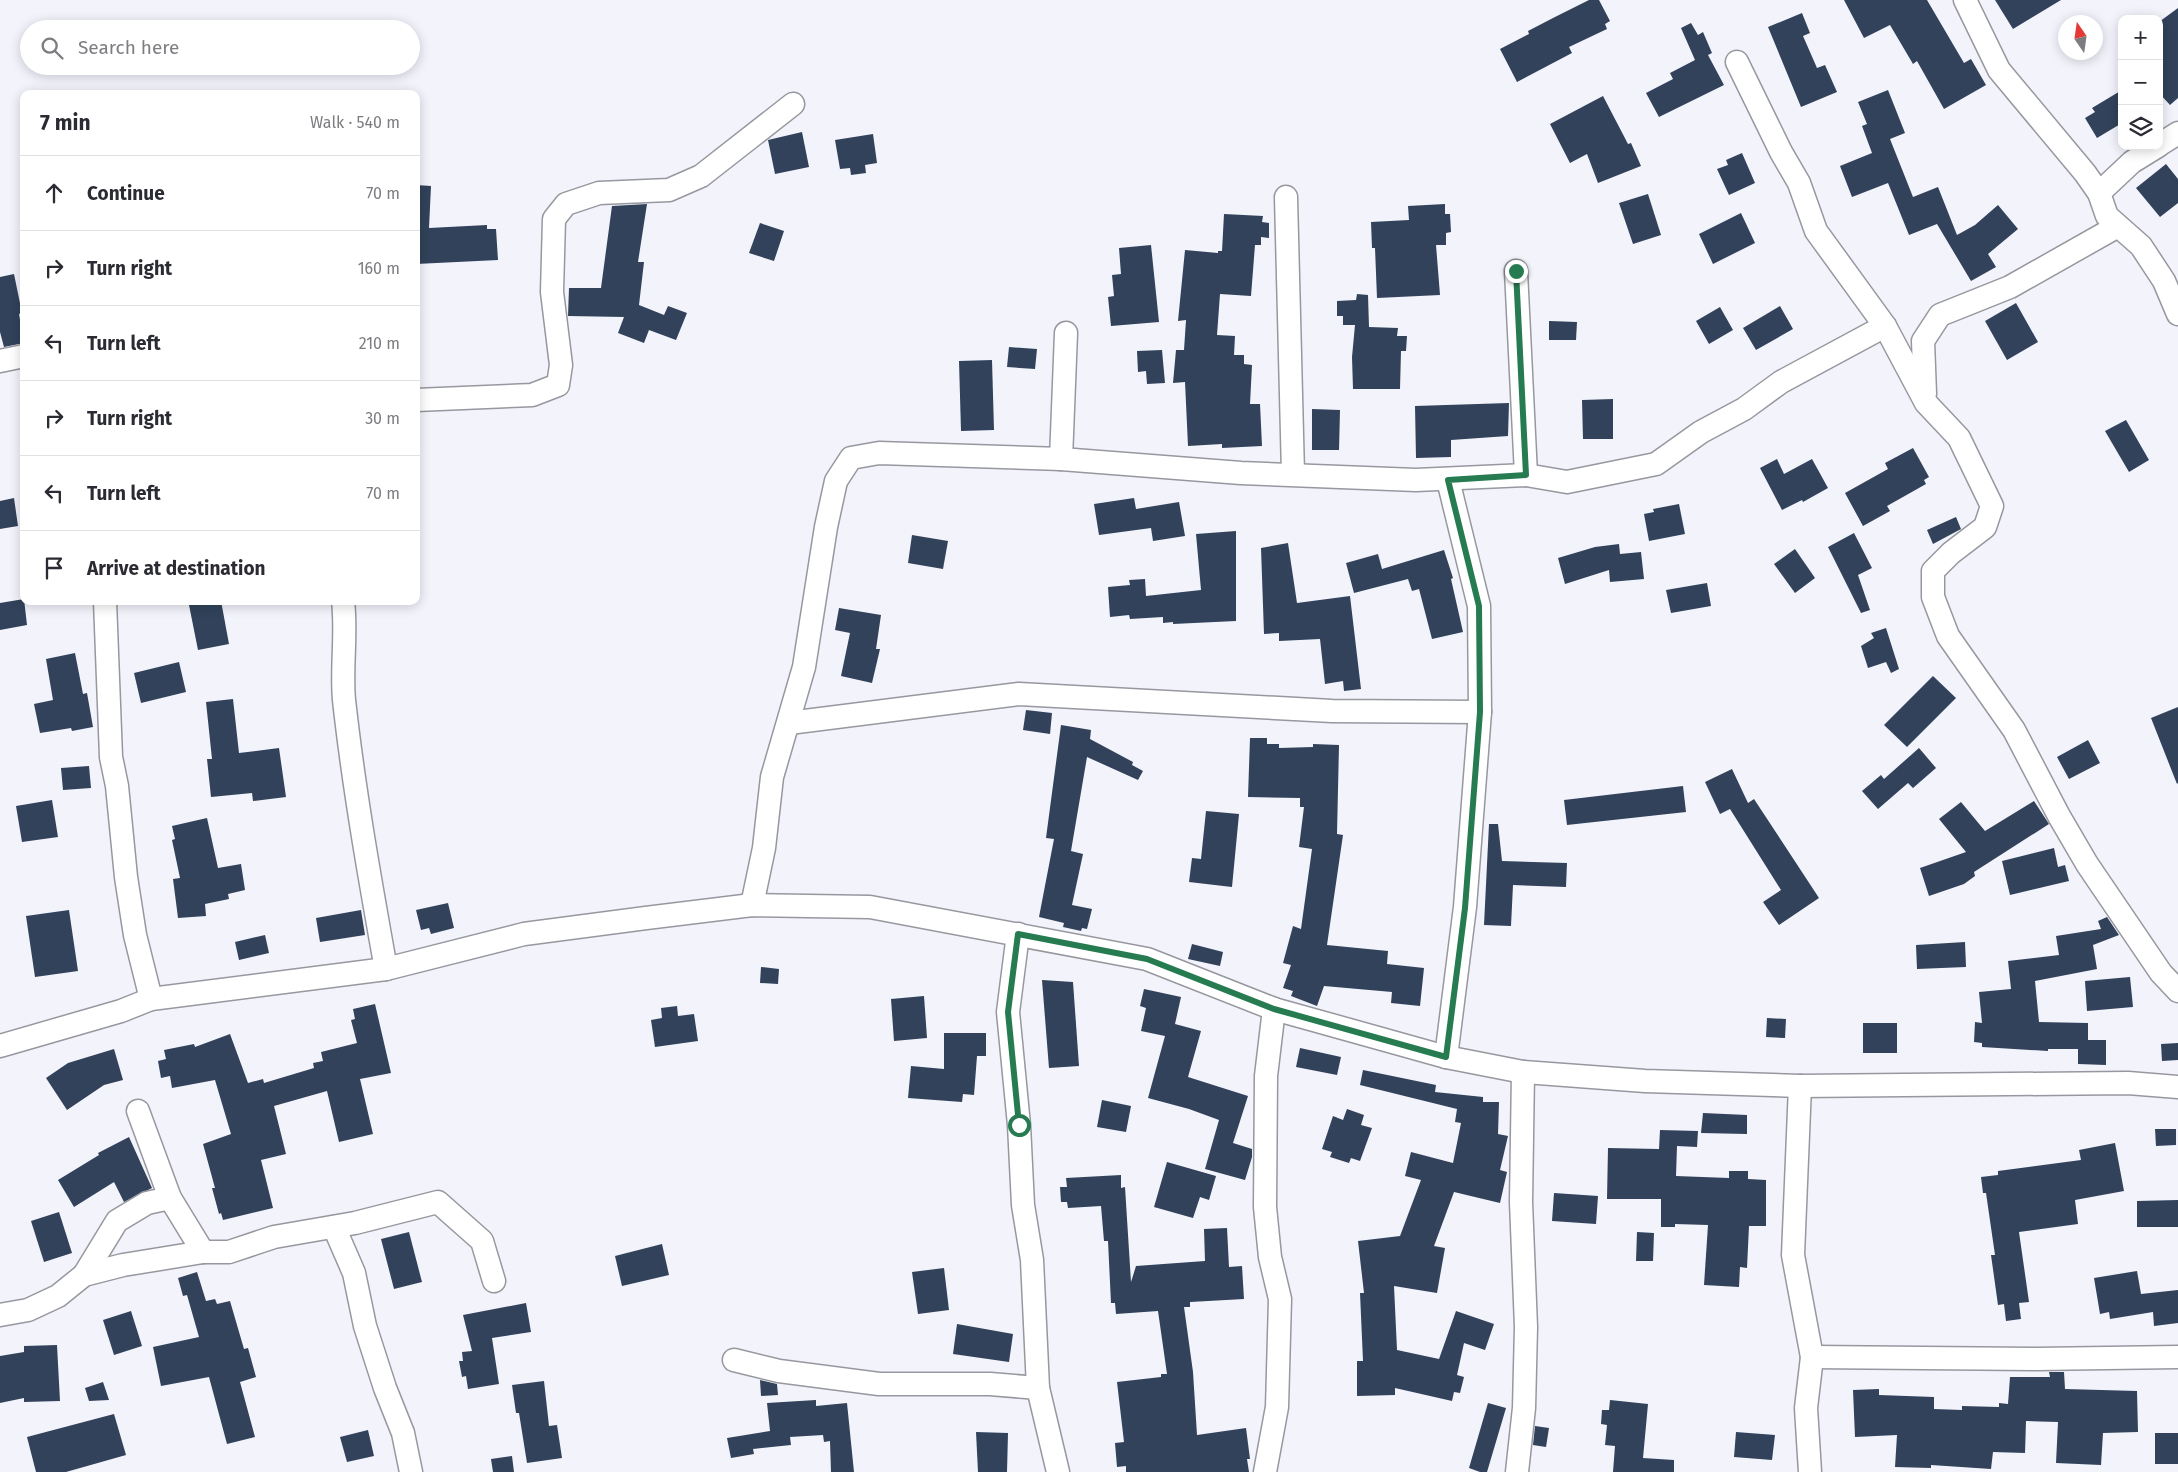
<!DOCTYPE html>
<html lang="en">
<head>
<meta charset="utf-8">
<style>
  body { margin:0; font-family:"Fira Sans",sans-serif; background:#f2f2f3; color:#2b2b33 }
  .controls { position:absolute; right:15px; top:15px; display:grid; overflow:hidden; border-radius:10px; box-shadow:0 2px 12px #0003 }
  .controls button { width:45px; height:45px; display:grid; place-items:center; padding:0; border:0; border-bottom:1px solid #e1e1e2; background:#fff; color:#2b2b33; font:25px sans-serif }
  .compass { position:absolute; left:2058px; top:15px; width:45px; height:45px; border-radius:50%; background:#fff; box-shadow:0 2px 12px #0003; rotate:347deg }
  .stop { position:absolute; width:15px; height:15px; margin:-11px; border:4px solid #267c50; border-radius:50%; background:#fff }
  .stop.end { background:#267c50; border-color:#fff; box-shadow:0 1px 5px #0008 }
  .list { margin:0; padding:0; list-style:none }
  h2 { display:flex; justify-content:space-between; align-items:center; height:65px; margin:0; padding:0 20px; font-size:21px }
  h2 small { font-size:16px; font-weight:400; color:#7c7c81 }
  .list li { display:grid; grid-template-columns:32px 1fr auto; gap:15px; align-items:center; box-sizing:border-box; height:75px; padding:0 20px; border-top:1px solid #e1e1e2 }
  .list b { display:block; font-size:19px; white-space:nowrap }
  .list em { font-size:16px; font-style:normal; color:#7c7c81 }
  .icon { flex:none; width:28px; height:28px; fill:none; stroke:currentColor; stroke-width:2; stroke-linecap:round; stroke-linejoin:round }
  .map { position:relative; flex:none; width:2178px; height:1472px; overflow:hidden }
  .search { position:absolute; background:#fff; box-shadow:0 2px 12px #0003; left:20px; top:20px; width:400px; height:55px; display:flex; align-items:center; gap:12px; box-sizing:border-box; padding:0 18px; border-radius:28px; color:#7c7c81; font-size:19px }
  .panel { position:absolute; background:#fff; box-shadow:0 2px 12px #0003; left:20px; top:90px; width:400px; height:515px; border-radius:10px }
  .map>svg:first-child { display:block }
</style>
</head>
<body>
<div class="map">
<svg width="2178" height="1472" viewBox="0 0 2178 1472">
  <rect width="100%" height="100%" fill="#f3f3fc"/>
  <g fill="#31425a">
    <polygon points="1589,0 1599,0 1610,21 1605,24 1607,29 1569,47 1572,53 1517,82 1500,49 1529,34 1528,31 1553,18"/>
    <polygon points="1844,0 1927,0 1964,63 1971,59 1986,85 1944,109 1917,61 1913,64 1890,25 1864,38"/>
    <polygon points="1995,0 2061,0 2013,29"/>
    <polygon points="2178,8 2178,98 2170,105 2159,93 2159,22"/>
    <polygon points="1802,13 1810,33 1803,36 1817,68 1825,65 1837,92 1801,107 1768,27"/>
    <polygon points="1691,23 1698,35 1703,32 1712,53 1708,55 1724,85 1659,117 1646,93 1673,79 1670,73 1695,60 1681,28"/>
    <polygon points="1888,90 1905,133 1890,139 1913,197 1938,187 1957,235 1975,225 1998,205 2018,229 1988,254 1996,267 1971,281 1937,224 1909,235 1888,183 1852,197 1840,166 1872,153 1862,126 1867,124 1858,102"/>
    <polygon points="2122,90 2122,123 2097,138 2085,118 2095,112 2092,108"/>
    <polygon points="1603,96 1628,144 1631,143 1641,166 1598,183 1587,154 1570,163 1550,124"/>
    <polygon points="802,132 809,167 775,174 768,140"/>
    <polygon points="873,134 877,163 865,165 866,173 851,175 850,168 840,169 835,140"/>
    <polygon points="1742,153 1755,183 1729,195 1717,169 1728,165 1726,160"/>
    <polygon points="2166,164 2178,179 2178,203 2160,217 2136,188"/>
    <polygon points="416,185 431,186 429,228 487,225 487,229 496,229 498,260 416,264"/>
    <polygon points="1648,194 1661,235 1633,244 1619,203"/>
    <polygon points="647,204 638,262 644,262 639,305 664,315 668,306 687,313 676,340 649,330 644,343 618,333 624,317 568,316 569,288 601,288 612,206"/>
    <polygon points="1445,204 1445,214 1450,214 1451,232 1446,233 1446,245 1436,245 1440,295 1377,298 1375,248 1372,248 1371,222 1409,220 1408,206"/>
    <polygon points="1741,213 1755,243 1713,264 1699,234"/>
    <polygon points="1224,214 1263,216 1262,222 1269,223 1269,238 1261,237 1261,245 1255,245 1251,296 1220,294 1217,335 1235,336 1234,355 1244,355 1244,364 1252,365 1250,404 1260,404 1262,446 1222,448 1222,444 1188,446 1185,382 1173,383 1176,350 1184,350 1186,320 1178,321 1185,250 1218,253 1218,251 1222,251"/>
    <polygon points="760,223 784,231 774,261 749,253"/>
    <polygon points="1151,245 1159,322 1111,326 1108,297 1114,296 1112,275 1121,274 1119,248"/>
    <polygon points="14,274 22,313 19,314 24,343 4,347 0,332 0,277"/>
    <polygon points="1357,294 1368,295 1369,327 1398,328 1397,336 1407,336 1406,351 1401,351 1400,389 1353,389 1352,357 1355,325 1343,325 1343,316 1337,316 1337,301 1356,300"/>
    <polygon points="2016,303 2038,342 2007,360 1985,321"/>
    <polygon points="1780,306 1793,329 1756,350 1743,328"/>
    <polygon points="1720,307 1733,330 1709,344 1696,321"/>
    <polygon points="1549,321 1577,322 1576,340 1549,340"/>
    <polygon points="1009,347 1037,349 1035,369 1007,367"/>
    <polygon points="1162,350 1165,383 1147,384 1146,371 1138,372 1137,351"/>
    <polygon points="992,360 994,430 961,431 959,361"/>
    <polygon points="1613,399 1613,439 1583,439 1582,400"/>
    <polygon points="1509,403 1508,436 1451,440 1451,457 1416,458 1415,406"/>
    <polygon points="1312,409 1340,410 1339,450 1312,450"/>
    <polygon points="2126,420 2149,460 2129,472 2105,431"/>
    <polygon points="1913,448 1929,477 1924,480 1926,484 1887,506 1890,511 1863,526 1845,493 1888,469 1885,463"/>
    <polygon points="1777,459 1784,474 1812,459 1828,488 1803,502 1802,500 1782,510 1760,468"/>
    <polygon points="14,498 18,526 0,529 0,501"/>
    <polygon points="1134,498 1136,509 1179,502 1185,536 1153,541 1151,528 1099,535 1094,504"/>
    <polygon points="1679,504 1685,534 1649,541 1644,514 1654,512 1653,509"/>
    <polygon points="1956,517 1961,529 1933,544 1927,530"/>
    <polygon points="1236,531 1236,621 1173,624 1173,622 1163,623 1163,617 1130,619 1129,615 1110,617 1108,587 1130,585 1129,580 1145,579 1146,596 1201,590 1196,534"/>
    <polygon points="1854,533 1872,568 1858,575 1870,610 1861,613 1828,547"/>
    <polygon points="912,535 948,541 943,569 908,563"/>
    <polygon points="1288,543 1297,603 1350,596 1361,689 1344,691 1343,681 1325,684 1320,639 1279,641 1279,633 1264,634 1261,548"/>
    <polygon points="1619,544 1620,554 1641,552 1644,579 1610,582 1609,570 1565,584 1558,558 1595,547"/>
    <polygon points="1795,549 1815,578 1795,593 1774,564"/>
    <polygon points="1444,550 1453,578 1451,579 1463,632 1432,639 1419,589 1412,591 1408,579 1354,593 1346,563 1378,554 1382,569"/>
    <polygon points="1707,583 1711,606 1671,613 1666,590"/>
    <polygon points="24,599 27,625 0,630 0,603"/>
    <polygon points="212,601 221,601 229,644 198,650 189,605"/>
    <polygon points="839,608 881,615 876,649 880,649 872,683 841,676 850,633 835,630"/>
    <polygon points="1886,628 1899,669 1891,673 1886,662 1868,668 1861,646 1874,638 1871,633"/>
    <polygon points="75,653 83,694 87,693 93,727 72,731 71,728 40,733 34,704 53,700 46,659"/>
    <polygon points="179,662 186,692 141,703 134,673"/>
    <polygon points="1933,676 1956,698 1907,747 1884,725"/>
    <polygon points="233,699 239,753 279,748 286,797 253,801 252,793 211,797 207,759 212,759 206,702"/>
    <polygon points="2178,707 2178,783 2177,784 2151,718"/>
    <polygon points="1026,710 1052,713 1050,734 1023,730"/>
    <polygon points="1061,725 1091,730 1090,739 1133,762 1132,765 1143,771 1138,780 1087,757 1071,851 1083,854 1072,905 1092,909 1087,929 1082,928 1081,931 1063,927 1064,923 1039,917 1054,839 1046,838"/>
    <polygon points="1250,738 1267,738 1267,744 1279,744 1279,748 1313,747 1313,744 1339,745 1337,834 1343,835 1327,945 1388,951 1387,964 1424,968 1420,1006 1391,1003 1392,992 1324,986 1317,1006 1291,996 1293,991 1283,988 1291,965 1283,963 1293,926 1301,929 1312,849 1299,847 1304,807 1300,807 1300,798 1248,797"/>
    <polygon points="2088,740 2100,763 2069,779 2057,757"/>
    <polygon points="1919,748 1936,768 1913,788 1908,783 1878,809 1862,791 1881,775 1884,779"/>
    <polygon points="89,766 91,788 63,790 61,768"/>
    <polygon points="1732,769 1748,803 1754,799 1819,898 1779,925 1763,902 1781,890 1730,809 1720,814 1705,782"/>
    <polygon points="1683,786 1686,812 1567,825 1564,800"/>
    <polygon points="52,800 58,837 22,842 16,806"/>
    <polygon points="2034,801 2049,824 1974,872 1975,876 1964,884 1929,896 1920,868 1966,852 1939,819 1961,802 1985,831"/>
    <polygon points="1206,811 1239,814 1232,887 1189,882 1192,858 1201,859"/>
    <polygon points="207,818 218,868 241,864 245,890 228,894 229,899 205,904 206,916 178,918 173,879 180,878 172,840 175,839 172,826"/>
    <polygon points="1489,824 1498,824 1502,861 1567,863 1566,887 1513,885 1511,926 1484,925"/>
    <polygon points="2054,848 2058,867 2065,865 2069,881 2010,895 2002,861"/>
    <polygon points="448,903 454,928 431,934 429,928 421,930 416,910"/>
    <polygon points="69,910 78,971 35,977 26,916"/>
    <polygon points="361,910 365,935 320,942 316,918"/>
    <polygon points="2107,917 2119,935 2093,945 2097,969 2035,981 2039,1022 2088,1023 2088,1040 2106,1040 2106,1065 2078,1064 2078,1049 2048,1049 2048,1051 1982,1047 1982,1043 1974,1042 1975,1022 1982,1023 1979,992 2011,989 2008,961 2059,955 2056,936 2101,929 2098,921"/>
    <polygon points="265,935 269,953 239,960 235,942"/>
    <polygon points="1965,942 1966,967 1917,969 1916,945"/>
    <polygon points="1192,944 1223,952 1220,966 1188,959"/>
    <polygon points="761,967 779,969 778,984 760,983"/>
    <polygon points="2130,977 2133,1007 2087,1011 2085,981"/>
    <polygon points="1042,980 1073,982 1079,1066 1049,1068"/>
    <polygon points="1144,989 1181,997 1175,1024 1201,1031 1188,1077 1248,1096 1233,1143 1252,1149 1252,1157 1245,1180 1205,1169 1219,1120 1189,1109 1148,1098 1165,1036 1141,1031 1146,1008 1140,1006"/>
    <polygon points="924,996 927,1038 894,1041 891,999"/>
    <polygon points="375,1004 391,1073 360,1079 373,1134 339,1142 327,1091 274,1106 286,1154 261,1160 273,1208 223,1220 221,1213 219,1214 212,1188 215,1188 203,1144 231,1134 215,1080 172,1088 170,1076 161,1078 158,1061 166,1059 164,1050 194,1044 195,1047 230,1034 248,1083 263,1079 264,1083 314,1068 313,1063 323,1061 321,1052 357,1043 351,1020 355,1019 353,1009"/>
    <polygon points="677,1006 678,1016 694,1014 698,1041 655,1047 651,1020 662,1018 661,1008"/>
    <polygon points="1767,1018 1786,1019 1785,1038 1766,1037"/>
    <rect x="1863" y="1023" width="34" height="30"/>
    <polygon points="944,1033 986,1033 986,1056 977,1056 974,1095 963,1094 962,1102 908,1098 911,1066 944,1069"/>
    <polygon points="2178,1043 2178,1060 2162,1061 2161,1044"/>
    <polygon points="1300,1048 1341,1057 1337,1075 1296,1067"/>
    <polygon points="114,1049 123,1080 104,1085 67,1110 46,1078 68,1063"/>
    <polygon points="1363,1070 1436,1085 1435,1092 1483,1097 1483,1102 1499,1102 1498,1134 1508,1136 1500,1170 1507,1172 1500,1203 1454,1192 1434,1246 1445,1248 1437,1293 1394,1286 1397,1350 1439,1359 1456,1311 1494,1324 1485,1350 1464,1343 1457,1375 1464,1377 1460,1393 1454,1392 1452,1401 1395,1388 1395,1395 1357,1396 1357,1361 1363,1361 1360,1293 1364,1293 1358,1241 1400,1236 1421,1180 1405,1176 1411,1152 1453,1163 1461,1123 1455,1122 1457,1109 1360,1085"/>
    <polygon points="1102,1100 1131,1106 1126,1132 1097,1127"/>
    <polygon points="1347,1109 1364,1115 1361,1125 1372,1128 1360,1161 1351,1158 1349,1163 1330,1157 1332,1152 1322,1149 1333,1116 1343,1120"/>
    <polygon points="1703,1113 1747,1115 1747,1134 1701,1133"/>
    <polygon points="2155,1129 2176,1129 2176,1145 2156,1146"/>
    <polygon points="1660,1130 1698,1131 1697,1147 1677,1146 1676,1176 1729,1178 1729,1171 1748,1171 1748,1179 1766,1180 1766,1226 1749,1226 1747,1268 1740,1267 1739,1287 1704,1285 1708,1225 1675,1224 1675,1227 1661,1227 1661,1199 1607,1199 1608,1148 1659,1149"/>
    <polygon points="129,1137 152,1188 124,1202 114,1182 74,1207 58,1180 99,1155 98,1153"/>
    <polygon points="2115,1143 2124,1191 2075,1200 2078,1224 2019,1232 2029,1302 2019,1303 2021,1319 2006,1321 2004,1304 1998,1305 1991,1255 1995,1255 1986,1193 1983,1193 1981,1177 1998,1175 1998,1171 2081,1160 2079,1150"/>
    <polygon points="1167,1162 1216,1176 1209,1200 1200,1197 1193,1218 1154,1207"/>
    <polygon points="1121,1175 1121,1188 1125,1187 1131,1282 1136,1266 1205,1261 1204,1229 1227,1228 1229,1267 1242,1266 1244,1299 1190,1302 1190,1307 1184,1307 1193,1372 1197,1435 1246,1428 1250,1459 1247,1459 1249,1472 1126,1472 1126,1466 1117,1467 1115,1443 1124,1442 1117,1382 1161,1377 1161,1374 1167,1374 1158,1311 1116,1314 1115,1303 1111,1303 1108,1241 1104,1241 1101,1206 1068,1208 1067,1202 1061,1202 1060,1187 1067,1187 1066,1178"/>
    <polygon points="1554,1193 1598,1196 1596,1224 1552,1221"/>
    <polygon points="2178,1200 2178,1227 2137,1227 2137,1201"/>
    <polygon points="59,1212 72,1253 44,1262 31,1221"/>
    <polygon points="409,1232 422,1282 394,1289 381,1239"/>
    <polygon points="1637,1232 1654,1233 1653,1261 1636,1261"/>
    <polygon points="662,1244 669,1275 622,1286 615,1256"/>
    <polygon points="944,1268 949,1310 918,1314 912,1272"/>
    <polygon points="2137,1271 2141,1294 2178,1290 2178,1323 2154,1326 2153,1312 2110,1319 2109,1312 2100,1314 2094,1278"/>
    <polygon points="197,1272 206,1301 215,1299 217,1304 230,1301 244,1349 248,1348 256,1377 240,1382 255,1437 227,1444 209,1377 161,1386 153,1347 199,1337 187,1295 183,1296 178,1278"/>
    <polygon points="526,1303 531,1332 492,1338 499,1384 468,1389 466,1376 462,1377 459,1361 463,1361 462,1352 472,1351 463,1315"/>
    <polygon points="131,1311 142,1346 114,1355 103,1320"/>
    <polygon points="957,1324 1013,1334 1009,1362 953,1354"/>
    <polygon points="57,1345 60,1401 24,1402 24,1398 0,1403 0,1356 24,1352 24,1346"/>
    <polygon points="2049,1372 2064,1372 2065,1389 2137,1391 2138,1432 2103,1433 2101,1465 2056,1463 2058,1422 2026,1421 2025,1453 1993,1452 1991,1469 1931,1465 1931,1468 1895,1467 1897,1435 1855,1437 1853,1390 1879,1389 1879,1395 1934,1397 1934,1409 1962,1410 1962,1406 1999,1407 1999,1403 2008,1404 2010,1377 2050,1377"/>
    <polygon points="760,1380 777,1384 778,1395 761,1396"/>
    <polygon points="544,1381 549,1426 557,1425 562,1458 527,1463 519,1413 516,1413 512,1385"/>
    <polygon points="103,1382 109,1400 89,1401 85,1388"/>
    <polygon points="816,1400 816,1406 847,1403 854,1472 831,1472 830,1441 824,1442 823,1435 790,1437 791,1445 753,1449 754,1454 731,1458 727,1438 770,1431 767,1403"/>
    <polygon points="1610,1400 1648,1404 1643,1458 1674,1460 1674,1472 1613,1472 1615,1446 1605,1445 1607,1425 1601,1424 1602,1410 1609,1410"/>
    <polygon points="1488,1403 1506,1408 1487,1472 1480,1472 1469,1468"/>
    <polygon points="114,1414 126,1455 66,1472 36,1472 27,1437"/>
    <polygon points="1535,1426 1549,1428 1546,1447 1533,1445"/>
    <polygon points="368,1430 374,1456 347,1462 340,1437"/>
    <polygon points="976,1432 1008,1433 1007,1472 978,1472"/>
    <polygon points="1736,1432 1775,1435 1772,1460 1734,1457"/>
    <rect x="2155" y="1433" width="23" height="31"/>
    <polygon points="512,1456 514,1472 493,1472 491,1459"/>
  </g>
  <g fill="none" stroke-linecap="round" stroke-linejoin="round">
    <g stroke="#97979f" stroke-width="25">
      <g id="minor">
        <polyline points="1965,0 1999,70 2085,173 2099,193 2107,216 2141,246 2164,281 2178,314"/>
        <polyline points="1737,62 1781,152 1799,183 1816,231 1885,326 1926,403 1959,438 1992,506 1985,527 1951,553 1933,571 1933,597 1948,636 2014,730 2059,816 2087,864 2161,973 2178,991"/>
        <polyline points="2159,145 2178,133"/>
        <polyline points="2099,193 2132,162 2158,146"/>
        <polyline points="1286,197 1293,474"/>
        <polyline points="1516,271 1526,475"/>
        <polyline points="0,361 24,356"/>
        <polyline points="1925,394 1923,341 1940,315 2010,287 2118,226"/>
        <polyline points="416,400 532,395 558,385 561,365 552,292 554,219 566,204 599,193 669,190 701,176 793,104"/>
        <polyline points="1061,459 1066,333"/>
        <polyline points="105,601 111,757 117,786 126,877 135,935 151,999"/>
        <path d="M343 601C347 634 341 667 344 700 354 790 370 880 386 969"/>
        <polyline points="789,723 1019,694 1332,711 1480,712"/>
        <polyline points="752,905 764,848 772,777 804,667 826,527 836,481 851,458 879,453 1061,459 1241,473 1416,480 1526,475 1567,482 1656,464 1701,432 1744,409 1781,382 1885,326"/>
        <polyline points="1018,934 1008,1012 1019,1125 1023,1205 1032,1260 1038,1388 1058,1472"/>
        <polyline points="0,1046 121,1011 151,999 386,969 524,934 646,918 752,905 870,907 1147,959 1274,1009 1446,1057 1523,1072 1645,1081 1800,1086 2128,1083 2178,1087"/>
        <polyline points="1446,1057 1465,907 1480,712 1479,606 1448,480"/>
        <polyline points="1800,1086 1793,1255 1812,1357 1806,1408 1810,1472"/>
        <polyline points="138,1111 170,1198 203,1252"/>
        <polyline points="334,1227 354,1273 365,1326 385,1388 403,1433 411,1472"/>
        <polyline points="84,1275 117,1221 147,1203 170,1198"/>
        <polyline points="0,1315 28,1310 58,1296 84,1275 123,1265 203,1252 229,1252 274,1237 355,1223 438,1202 482,1241 494,1281"/>
        <polyline points="1812,1357 2036,1359 2178,1357"/>
        <polyline points="734,1360 779,1371 879,1384 990,1384 1038,1388"/>
        <polyline points="1265,1472 1277,1407 1280,1299 1270,1257 1265,1207 1266,1076 1274,1009"/>
        <polyline points="1517,1472 1524,1408 1526,1327 1521,1202 1523,1072"/>
      </g>
    </g>
    <use href="#minor" stroke="#fff" stroke-width="22"/>
  </g>
  <g fill="none" stroke-linecap="round" stroke-linejoin="round">
    <polyline stroke="#267c50" stroke-width="6" points="1019,1125 1008,1012 1018,934 1147,959 1274,1009 1446,1057 1465,908 1480,712 1479,606 1448,480 1526,475 1516,271"/>
  </g>
</svg>
<div class="controls">
<button>+</button>
<button>−</button>
<button><svg class="icon" aria-label="layers" viewBox="0 0 24 24"><path d="M12 4l9 5-9 5-9-5zM3 14l9 5 9-5"/></svg></button>
</div>
<svg class="compass" viewBox="-18 -18 36 36"><path d="M0-13l5 13h-10z" fill="#e53935"/><path d="M0 13l5-13h-10z" fill="#7c7c81"/></svg>
<div class="stop" style="left:1019px;top:1125px"></div>
<div class="stop end" style="left:1516px;top:271px"></div>
<div class="search"><svg class="icon" aria-label="search" viewBox="0 0 24 24"><circle cx="10" cy="10" r="6"/><path d="M15 15l6 6"/></svg>Search here</div>
<section class="panel">
<h2>7 min<small>Walk · 540 m</small></h2>
<ul class="list">
<li><svg class="icon" aria-label="ahead" viewBox="0 0 24 24"><path d="M12 20V5M6 11l6-6 6 6"/></svg><div><b>Continue</b></div><em>70 m</em></li>
<li><svg class="icon" aria-label="right" viewBox="0 0 24 24"><path d="M7 20v-9h11M14 6l5 5-5 5"/></svg><div><b>Turn right</b></div><em>160 m</em></li>
<li><svg class="icon" aria-label="left" viewBox="0 0 24 24"><path d="M17 20v-9H6M10 6l-5 5 5 5"/></svg><div><b>Turn left</b></div><em>210 m</em></li>
<li><svg class="icon" aria-label="right" viewBox="0 0 24 24"><path d="M7 20v-9h11M14 6l5 5-5 5"/></svg><div><b>Turn right</b></div><em>30 m</em></li>
<li><svg class="icon" aria-label="left" viewBox="0 0 24 24"><path d="M17 20v-9H6M10 6l-5 5 5 5"/></svg><div><b>Turn left</b></div><em>70 m</em></li>
<li><svg class="icon" aria-label="arrive" viewBox="0 0 24 24"><path d="M6 21V4h12l-3 4 3 4H6"/></svg><div><b>Arrive at destination</b></div></li>
</ul>
</section>
</div>
</body>
</html>
